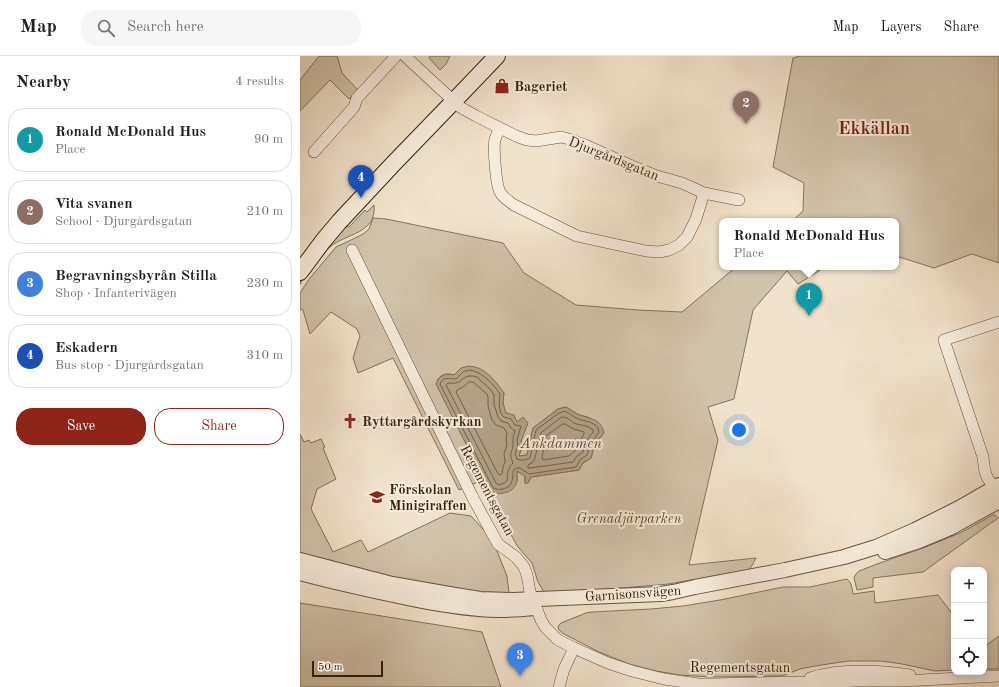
<!DOCTYPE html>
<html lang="en">
<head>
<meta charset="utf-8">
<style>
  body { margin:0; font-family:"Old Standard TT",serif; background:#f6f6f6; color:#202124 }
  .controls { position:absolute; right:12px; bottom:12px; display:grid; overflow:hidden; border-radius:8px; box-shadow:0 2px 10px #0003 }
  .controls button { width:36px; height:36px; display:grid; place-items:center; padding:0; border:0; border-bottom:1px solid #e0e0e0; background:#fff; color:#202124; font:20px sans-serif }
  .scale { position:absolute; left:12px; bottom:10px; width:71px; box-sizing:border-box; padding-left:4px; border:2px solid #372406; border-top:0; font-size:11px; line-height:14px; white-space:nowrap; color:#372406; -webkit-text-stroke:3px #f6ecdd; paint-order:stroke }
  .you { position:absolute; left:439px; top:374px; width:14px; height:14px; margin:-10px; border:3px solid #fff; border-radius:50%; background:#1a73e8; box-shadow:0 0 0 6px #1a73e833 }
  .badge { display:grid; place-items:center; width:26px; height:26px; border-radius:50%; background:#8f2418; color:#fff; font-size:13px; font-weight:700 }
  .pin { position:absolute; translate:-50% -33px; filter:drop-shadow(0 1px 2px #0008) }
  .pin::after { content:''; position:absolute; top:21px; width:14px; height:12px; background:inherit; clip-path:polygon(0 0,100% 0,50% 100%) }
  .popup { position:absolute; left:419px; top:162px; width:180px; height:52px; box-sizing:border-box; display:grid; place-content:center; border-radius:8px; background:#fff; filter:drop-shadow(0 1px 3px #0005); font-size:13px; white-space:nowrap; color:#757577 }
  .popup b { font-size:15px; color:#202124 }
  .popup::after { content:''; position:absolute; left:50%; top:100%; margin-left:-8px; border:8px solid transparent; border-top-color:#fff }
  .list { margin:0; padding:0; list-style:none }
  h2 { display:flex; justify-content:space-between; align-items:center; height:52px; margin:0; padding:0 16px; font-size:17px }
  h2 small { font-size:13px; font-weight:400; color:#757577 }
  .list li { display:grid; grid-template-columns:26px 1fr auto; gap:12px; align-items:center; box-sizing:border-box; height:64px; margin:0 8px 8px; padding:0 8px; border:1px solid #e0e0e0; border-radius:16px }
  .list b { display:block; font-size:15px; white-space:nowrap }
  .list p { margin:0; font-size:13px; white-space:nowrap; color:#757577 }
  .list em { font-size:13px; font-style:normal; color:#757577 }
  .actions { display:flex; gap:8px; padding:12px 16px }
  .actions a { flex:1; padding:9px 0; border:1px solid #8f2418; border-radius:16px; text-align:center; font-size:14px; color:#8f2418 }
  .actions .main { background:#8f2418; color:#fff }
  .icon { flex:none; width:22px; height:22px; fill:none; stroke:currentColor; stroke-width:2; stroke-linecap:round; stroke-linejoin:round }
  .map { position:relative; flex:none; width:699px; height:631px; overflow:hidden }
  header { display:flex; align-items:center; gap:24px; box-sizing:border-box; height:56px; padding:0 20px; background:#fff; border-bottom:1px solid #e0e0e0 }
  header strong { font-size:19px }
  nav { display:flex; gap:22px; margin-inline-start:auto; font-size:14px }
  .search { width:280px; height:36px; background:#f6f6f6; display:flex; align-items:center; gap:10px; box-sizing:border-box; padding:0 14px; border-radius:16px; color:#757577; font-size:15px }
  main { display:flex }
  aside { flex:1; background:#fff }
  .map>svg:first-child { display:block }
</style>
</head>
<body>
<header>
<strong>Map</strong>
<div class="search"><svg class="icon" aria-label="search" viewBox="0 0 24 24"><circle cx="10" cy="10" r="6"/><path d="M15 15l6 6"/></svg>Search here</div>
<nav><a>Map</a><a>Layers</a><a>Share</a></nav>
</header>
<main>
<aside>
<h2>Nearby<small>4 results</small></h2>
<ul class="list">
<li><span class="badge" style="background:#0f9aa8">1</span><div><b>Ronald McDonald Hus</b><p>Place</p></div><em>90 m</em></li>
<li><span class="badge" style="background:#8d6e63">2</span><div><b>Vita svanen</b><p>School · Djurgårdsgatan</p></div><em>210 m</em></li>
<li><span class="badge" style="background:#3f7fe0">3</span><div><b>Begravningsbyrån Stilla</b><p>Shop · Infanterivägen</p></div><em>230 m</em></li>
<li><span class="badge" style="background:#1a4fb4">4</span><div><b>Eskadern</b><p>Bus stop · Djurgårdsgatan</p></div><em>310 m</em></li>
</ul>
<div class="actions"><a class="main">Save</a><a>Share</a></div>
</aside>
<div class="map">
<svg width="699" height="631" viewBox="0 0 699 631">
  <rect width="100%" height="100%" fill="#f1e2cb"/>
  <filter id="stains"><feTurbulence type="fractalNoise" baseFrequency=".005" numOctaves="4"/><feColorMatrix values="0 0 0 0 .2 0 0 0 0 .09 0 0 0 0 .02 0 0 0 .5 -.17"/></filter>
  <radialGradient id="worn" r=".72"><stop offset=".6" stop-color="#630" stop-opacity="0"/><stop offset="1" stop-color="#630" stop-opacity=".3"/></radialGradient>
  <g fill="#d1c2aa" stroke="#847358" fill-rule="evenodd">
    <polygon points="19,0 37,0 42,17 58,34 49,43 30,24 0,55 0,24"/>
    <polygon points="130,0 150,0 146,8 140,14 129,2"/>
    <polygon points="500,0 699,0 699,207 672,198 634,212 596,200 596,165 492,165 503,155 504,127 473,111 493,2"/>
    <path d="M74 149C77 178 46 177 30 191 18 201 8 215 0 228V223L46 169 49 171 65 154 67 156Z"/>
    <path d="M73 162 86 163 203 187 224 217 276 249 338 254 382 256 436 211H525L498 228 487 215 453 254 434 343 408 351 418 384 389 509 456 502 451 511 447 515 429 517 369 528 251 538 244 536 238 526 232 507 218 491 180 425 159 434 93 302 58 317 53 302 60 280 57 273 31 256 10 278 3 254 0 253V237L10 222 36 191 53 183 63 178 69 173ZM145 318H149L154 319 204 337C201 354 204 356 217 366L221 385 223 388 219 400 227 399 233 372 258 353 266 351 279 359 288 361 304 377 295 388 291 402 283 407 279 414 231 421 228 427H225V420L217 415V425L137 324 141 320Z"/>
    <polygon points="0,378 4,386 9,384 11,387 21,383 25,391 23,392 36,423 17,433 11,453 33,496 61,484 68,496 150,457 171,460 195,486 197,495 207,520 209,537 186,539 77,520 0,499"/>
    <polygon points="693,459 695,459 698,462 623,516 573,522 573,531 557,534 554,522 556,518 559,515 577,508 623,492 660,477"/>
    <path d="M547 523C552 527 552 533 553 538L574 535 575 547 638 539 654 560V614L635 615 602 608 581 605H548L515 610 500 613 482 620 410 621 380 619 356 615 329 608 299 596 264 578 259 574 258 571 259 569 261 567 286 557 292 556 351 553 383 550 420 544 483 531H510Z"/>
    <polygon points="0,547 182,576 201,631 0,631"/>
    <polygon points="699,580 699,613 684,613 684,591"/>
  </g>
  <path fill="#b2a188" stroke="#816f54" d="M169 310C171 311 173 310 175 311 186 313 198 328 204 337L203 347 206 357 214 359 217 366 223 361 228 367 221 385 223 388 219 400 227 399 233 372 258 353 266 351C270 353 275 358 280 359 291 363 301 363 304 377L295 388 291 402 283 407 279 414 231 421 228 427H225V420L217 415C217 418 217 422 217 425 214 438 200 439 190 436L136 328C139 319 146 317 154 319L161 312Z"/>
  <g fill="none" stroke-linecap="round" stroke-linejoin="round">
    <g stroke="#746247" stroke-width="1">
      <path d="M169 314C182 315 193 328 200 338 199 344 198 357 204 361 206 362 209 362 211 363L215 369 221 370 217 384 218 389 215 398 217 403C221 405 226 404 230 402L236 374 259 357 265 355C269 357 272 360 276 362 284 366 298 365 299 376L292 386 287 399 280 404 276 411 229 418 220 412H216L213 415C213 418 213 422 212 425 210 433 200 435 193 432L140 328C143 320 149 323 156 323L163 316Z"/>
      <path d="M169 320H173L177 321 191 334 194 339V348L198 361 201 365 208 367 211 372 215 375C213 380 213 382 213 388 213 397 208 396 213 407 211 409 209 411 209 413 205 421 212 426 198 429L196 427 146 329 148 327C162 329 159 322 169 320Z"/>
      <polygon points="169,326 173,326 187,338 188,341 188,350 192,364 196,369 204,372 207,377 206,383 207,389 204,397 205,406 203,411 202,418 200,419 198,418 156,336 157,334 163,331"/>
      <path d="M262 361C267 361 270 364 274 367 281 370 286 368 293 374V376L287 384 283 396 277 400 273 406 230 412H228V409L233 406 235 402 241 377Z"/>
      <polygon points="263,368 265,368 274,373 284,376 284,378 281,383 278,392 269,400 243,404 242,402 246,380"/>
    </g>
    <g stroke="#665437" stroke-width="12">
      <g id="minor">
        <polyline points="105,0 160,51 176,60 216,80 227,84 236,85 261,81 269,83 285,89 332,110 357,120 382,127 404,137 439,144"/>
        <path d="M199 72C198 76 196 80 195 84 193 91 196 129 200 136 203 142 209 145 214 149L277 180 346 195 359 196 369 194 379 189 387 181 396 163 404 137"/>
        <polyline points="14,96 54,51 57,42 60,39 96,0"/>
        <polyline points="52,194 173,442 198,488 216,501 224,511 227,519 230,536 233,543 241,564 245,571 258,584 274,592 308,607 332,615 364,623 398,628 413,628 500,626 516,627 557,625 602,625 699,620"/>
        <path d="M699 266 644 284 683 401C684 408 684 415 687 421 690 427 696 432 699 438"/>
        <path d="M510 622C541 612 577 614 610 619"/>
        <polyline points="259,631 264,613 274,592"/>
      </g>
    </g>
    <g stroke="#665437" stroke-width="16">
      <g id="tertiary">
        <polyline points="585,496 619,485 650,472 699,445"/>
        <polyline points="0,504 92,528 155,539 180,543 213,544 361,538 373,536 395,531 485,514 544,501 576,491 615,474 659,452 699,429"/>
        <path d="M0 517C32 526 65 533 98 540 125 546 152 551 179 553 197 555 215 554 234 552"/>
      </g>
    </g>
    <g stroke="#372406" stroke-width="18">
      <polyline id="secondary" points="0,216 23,185 39,166 94,107 154,45 197,0"/>
    </g>
    <use href="#minor" stroke="#f6ecdd" stroke-width="11"/>
    <use href="#tertiary" stroke="#f6ecdd" stroke-width="14"/>
    <use href="#secondary" stroke="#f6ecdd" stroke-width="16"/>
  </g>
  <defs>
    <g id="shop-bare" transform="scale(1.2)"><path d="M-5-2.5h2.3a2.7 3.5 0 0 1 5.4 0H5L5.5 6h-11ZM-1.5-2.5h3a1.5 2.3 0 0 0-3 0Z" fill="#8f2418" stroke="#f6ecdd" stroke-width="2.5" paint-order="stroke"/></g>
    <g id="church-bare" transform="scale(1.2)"><path d="M-1.2-6h2.4v3.5h3.3v2.4h-3.3V6h-2.4V-.1h-3.3v-2.4h3.3Z" fill="#8f2418" stroke="#f6ecdd" stroke-width="2.5" paint-order="stroke"/></g>
    <g id="school-bare" transform="scale(1.2)"><path d="M0-5L7-2L0 1L-7-2ZM-4 1L0 2.5L4 1V4Q0 6-4 4Z" fill="#8f2418" stroke="#f6ecdd" stroke-width="2.5" paint-order="stroke"/></g>
  </defs>
  <g fill-rule="evenodd">
    <use href="#shop-bare" x="202" y="30"/>
    <use href="#church-bare" x="50" y="365"/>
    <use href="#school-bare" x="77" y="441"/>
  </g>
  <g text-anchor="middle" stroke-width="4" stroke-linejoin="round" paint-order="stroke">
    <g font-size="14" font-weight="bold" fill="#372406" stroke="#f6ecdd" text-anchor="start">
      <text x="214" y="35">Bageriet</text>
      <text x="62" y="370">Ryttargårdskyrkan</text>
      <text x="89" y="438">Förskolan<tspan x="89" dy="16">Minigiraffen</tspan></text>
    </g>
    <g font-size="14" fill="#372406" stroke="#f6ecdd">
      <text transform="translate(314 102) rotate(22)" y="5">Djurgårdsgatan</text>
      <text transform="translate(188 434) rotate(62)" y="5">Regementsgatan</text>
      <text transform="translate(333 537) rotate(-4)" y="5">Garnisonsvägen</text>
      <text x="440" y="616">Regementsgatan</text>
    </g>
    <g font-size="14" font-style="italic" fill="#5e4c2f" stroke="#f6ecdd">
      <text x="329" y="467">Grenadjärparken</text>
    </g>
    <g font-size="15" font-style="italic" fill="#625034" stroke="#f6ecdd">
      <text x="261" y="392">Ankdammen</text>
    </g>
    <g font-size="18" font-weight="bold" fill="#7a1f14" stroke="#f6ecdd">
      <text x="574" y="78">Ekkällan</text>
    </g>
  </g>
  <rect width="100%" height="100%" filter="url(#stains)"/>
  <rect width="100%" height="100%" fill="url(#worn)"/>
</svg>
<div class="controls">
<button>+</button>
<button>−</button>
<button><svg class="icon" aria-label="locate" viewBox="0 0 24 24"><circle cx="12" cy="12" r="6"/><path d="M12 2v4M12 18v4M2 12h4M18 12h4"/></svg></button>
</div>
<div class="scale">50 m</div>
<div class="you"></div>
<div class="pin badge" style="left:509px;top:260px;background:#0f9aa8">1</div>
<div class="popup"><b>Ronald McDonald Hus</b>Place</div>
<div class="pin badge" style="left:446px;top:68px;background:#8d6e63">2</div>
<div class="pin badge" style="left:220px;top:620px;background:#3f7fe0">3</div>
<div class="pin badge" style="left:61px;top:142px;background:#1a4fb4">4</div>
</div>
</main>
</body>
</html>
